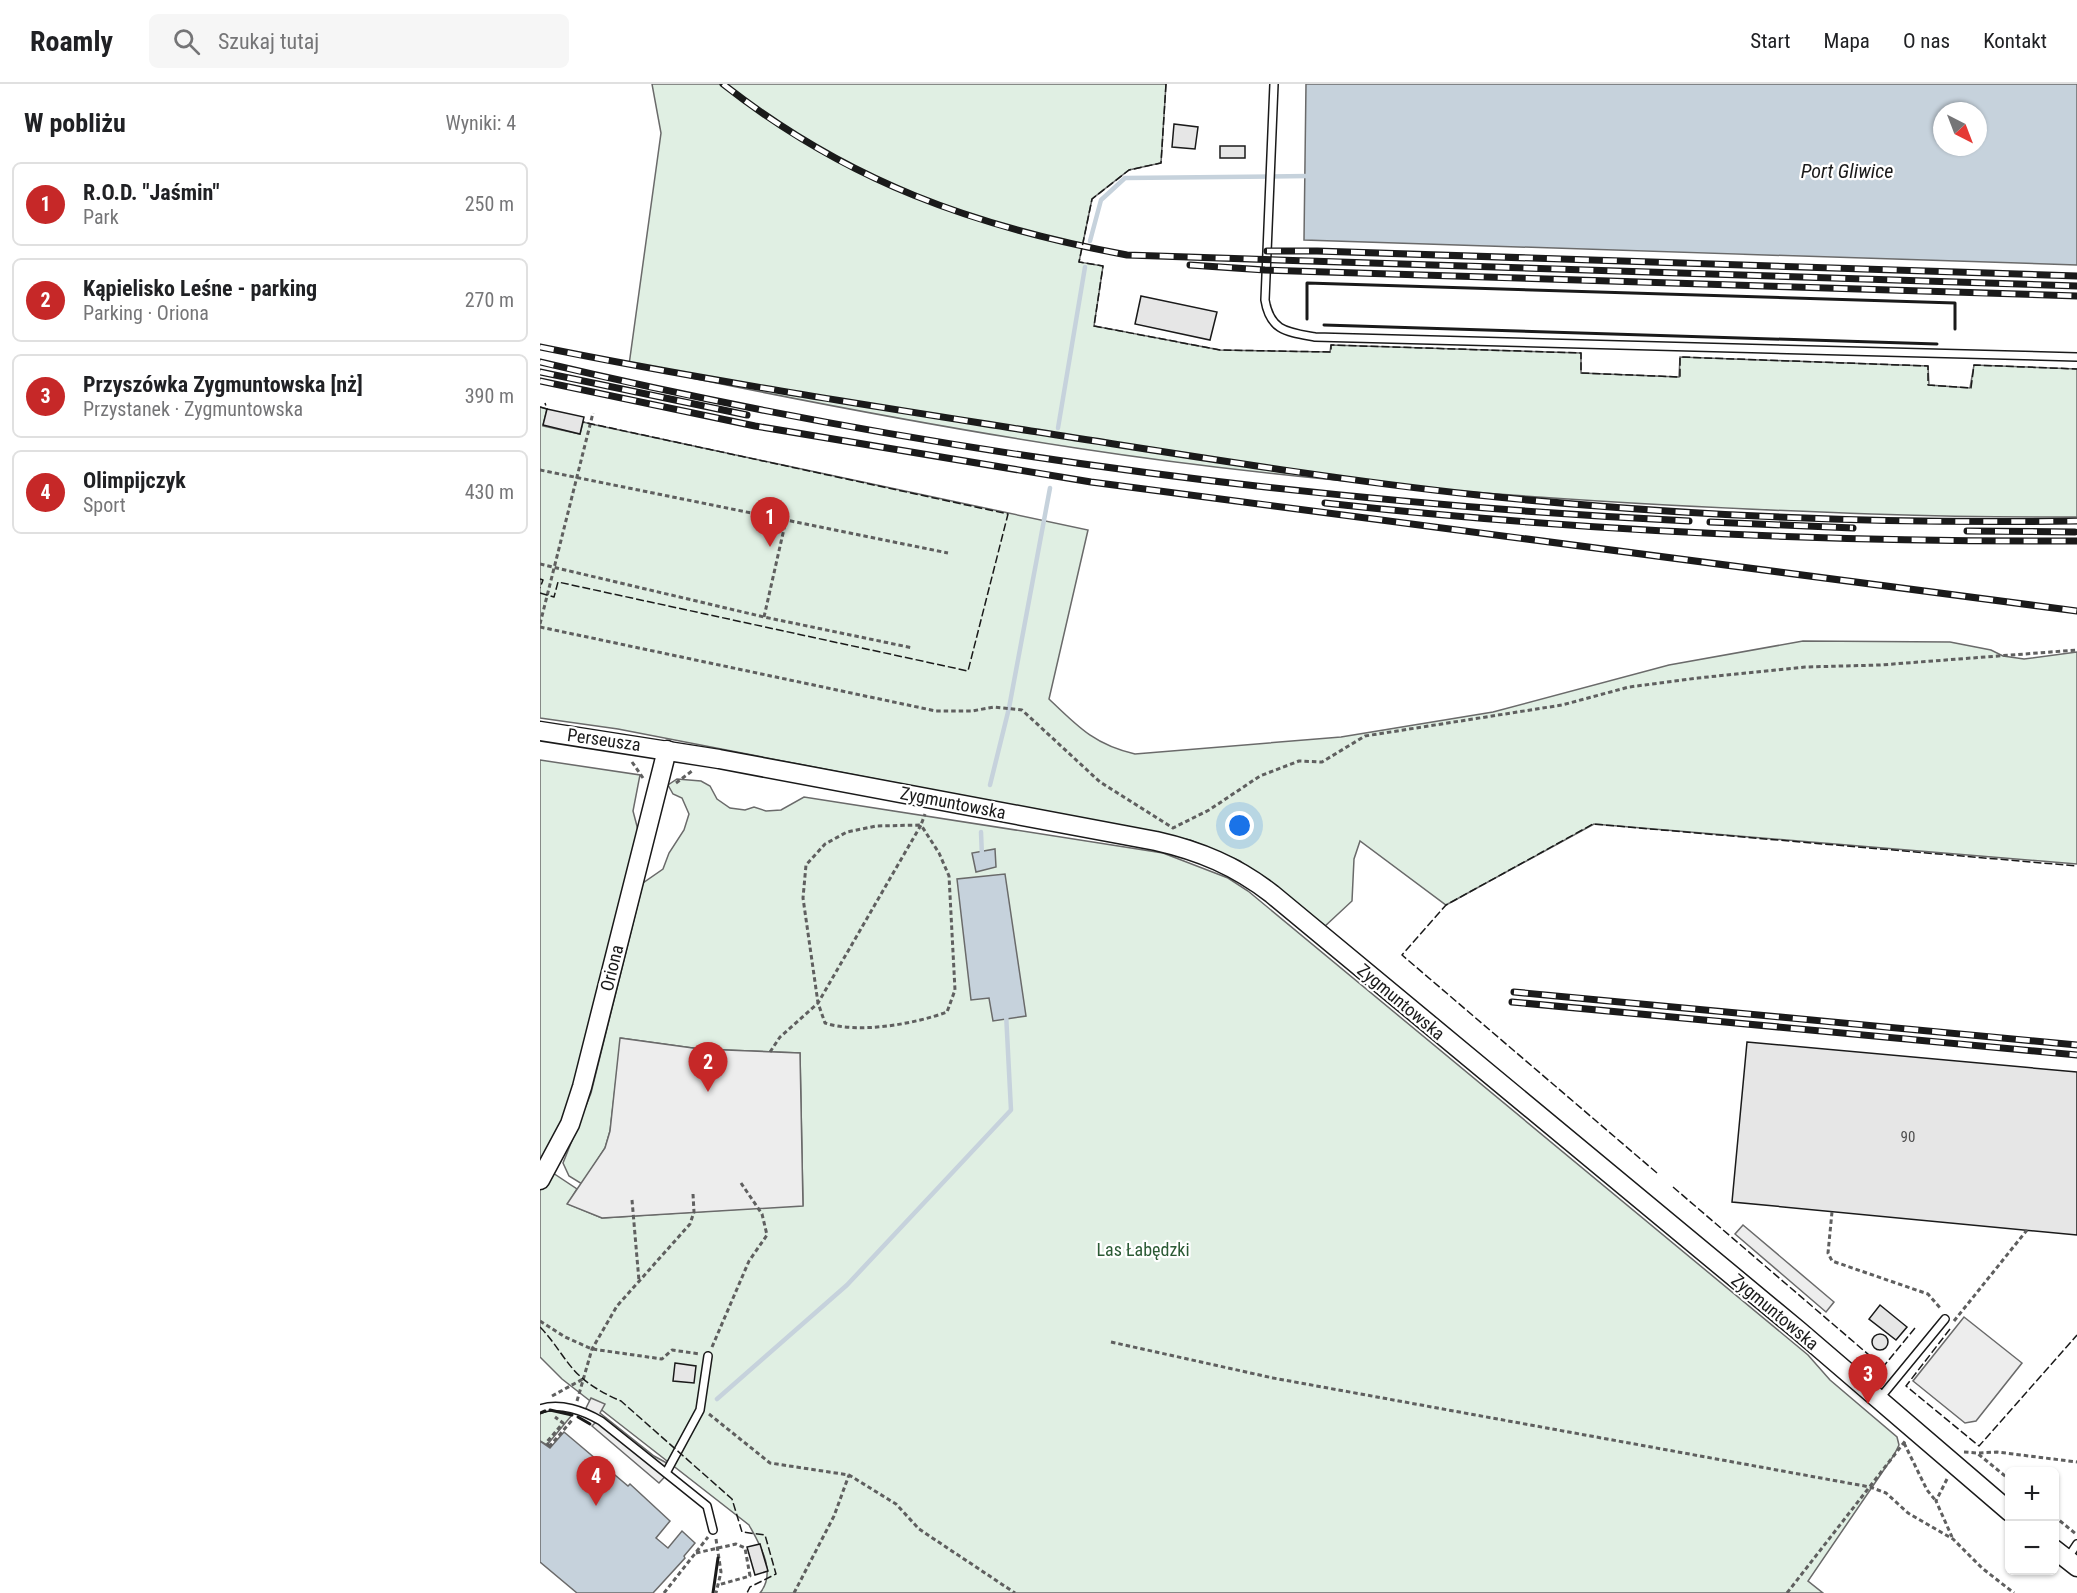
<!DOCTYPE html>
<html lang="pl">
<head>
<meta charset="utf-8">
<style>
  body { margin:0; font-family:"Roboto Condensed",sans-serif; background:#f6f6f6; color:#202124 }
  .controls { position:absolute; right:18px; bottom:18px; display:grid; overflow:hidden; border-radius:9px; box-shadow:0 2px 4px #0004 }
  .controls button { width:54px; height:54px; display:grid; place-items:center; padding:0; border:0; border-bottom:2px solid #e0e0e0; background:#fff; color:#202124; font:30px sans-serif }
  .compass { position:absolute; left:1393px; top:18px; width:54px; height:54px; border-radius:50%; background:#fff; box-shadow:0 2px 4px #0004; rotate:138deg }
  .you { position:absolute; left:700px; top:742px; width:21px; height:21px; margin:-15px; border:4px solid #fff; border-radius:50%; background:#1a73e8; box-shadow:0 0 0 9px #1a73e833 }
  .badge { display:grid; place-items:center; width:39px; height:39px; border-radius:50%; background:#c62828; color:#fff; font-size:20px; font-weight:700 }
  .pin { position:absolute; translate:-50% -50px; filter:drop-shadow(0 2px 3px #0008) }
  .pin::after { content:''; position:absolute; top:32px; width:21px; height:18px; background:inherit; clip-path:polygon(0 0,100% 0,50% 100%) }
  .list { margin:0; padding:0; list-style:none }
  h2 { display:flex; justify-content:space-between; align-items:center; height:78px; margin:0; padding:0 24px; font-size:26px }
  h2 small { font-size:20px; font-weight:400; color:#757577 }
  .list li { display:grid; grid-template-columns:39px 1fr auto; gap:18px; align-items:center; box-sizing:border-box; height:84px; margin:0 12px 12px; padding:0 12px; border:2px solid #e0e0e0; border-radius:9px }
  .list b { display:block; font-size:22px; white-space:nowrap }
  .list p { margin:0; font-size:20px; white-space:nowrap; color:#757577 }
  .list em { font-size:20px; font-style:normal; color:#757577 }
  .icon { flex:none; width:33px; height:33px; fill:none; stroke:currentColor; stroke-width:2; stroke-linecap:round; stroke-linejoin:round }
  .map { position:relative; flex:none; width:1537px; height:1509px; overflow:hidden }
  header { display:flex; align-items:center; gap:36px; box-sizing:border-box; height:84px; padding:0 30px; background:#fff; border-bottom:2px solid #e0e0e0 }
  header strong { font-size:28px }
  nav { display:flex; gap:33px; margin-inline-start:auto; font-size:21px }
  .search { width:420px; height:54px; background:#f6f6f6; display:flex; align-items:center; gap:15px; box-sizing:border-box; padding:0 21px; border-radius:9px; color:#757577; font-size:22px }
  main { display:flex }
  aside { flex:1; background:#fff }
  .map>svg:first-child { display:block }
</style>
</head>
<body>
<header>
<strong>Roamly</strong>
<div class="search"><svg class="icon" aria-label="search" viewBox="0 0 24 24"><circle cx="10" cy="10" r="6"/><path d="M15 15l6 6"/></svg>Szukaj tutaj</div>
<nav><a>Start</a><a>Mapa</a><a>O nas</a><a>Kontakt</a></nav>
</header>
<main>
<aside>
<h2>W pobliżu<small>Wyniki: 4</small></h2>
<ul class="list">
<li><span class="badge">1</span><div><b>R.O.D. &quot;Jaśmin&quot;</b><p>Park</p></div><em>250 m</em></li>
<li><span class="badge">2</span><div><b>Kąpielisko Leśne - parking</b><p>Parking · Oriona</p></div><em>270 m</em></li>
<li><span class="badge">3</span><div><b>Przyszówka Zygmuntowska [nż]</b><p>Przystanek · Zygmuntowska</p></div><em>390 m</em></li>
<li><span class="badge">4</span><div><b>Olimpijczyk</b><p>Sport</p></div><em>430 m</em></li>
</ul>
</aside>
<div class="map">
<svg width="1537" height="1509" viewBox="0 0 1537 1509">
  <rect width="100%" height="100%" fill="#fff"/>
  <g fill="#e0efe3" stroke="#6a6a6a" stroke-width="1.5">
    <path d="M112 0H626L621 79 589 86 552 115 539 178 563 182 554 242 680 266 790 268 791 261 1041 269V289L1139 293 1140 273 1388 282 1389 301 1430 304 1434 281 1537 285V433C1400 434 1263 428 1127 421 929 410 731 394 536 364 385 341 237 312 89 281L121 49Z"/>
    <path d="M0 323 7 325 3 342 40 350 43 338 51 340 548 446 509 615C538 643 555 661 595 670L801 653 953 628 1129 581 1263 557 1410 558 1451 566 1463 572 1484 575 1537 568V780L1054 740 906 821 820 757 814 775 812 817 784 843 700 777 650 756 78 645 0 634Z"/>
    <path d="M0 676 100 691 93 727 98 746 38 989 7 1085 37 1105 28 1120 62 1134 263 1121 260 969 160 965 81 954 70 1047 65 1064 42 1100 29 1092 23 1079 51 1009 103 799 123 785 129 769 144 746 149 730 142 714 133 710 128 701 137 695 161 697 170 702 177 715 190 724 205 726 214 723 226 727 241 726 264 713 623 769 688 794 708 807 1268 1271 1290 1296 1357 1353 1359 1361 1354 1371 1268 1497 1283 1509H220C237 1488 220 1461 209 1441L22 1295 0 1273Z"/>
    <polygon points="12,1326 32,1331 7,1361 0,1357 0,1329"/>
  </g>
  <g fill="#ededed" stroke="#6a6a6a" stroke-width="1.5">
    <polygon points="80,954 160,965 260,969 263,1122 62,1134 27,1120 65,1064 70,1047"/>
    <polygon points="1203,1141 1294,1218 1286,1228 1195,1150"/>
    <polygon points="1424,1233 1482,1279 1436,1337 1425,1339 1373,1297"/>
    <polygon points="51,1314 65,1320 60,1329 114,1372 134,1383 119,1399 52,1342 55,1339 46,1324"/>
  </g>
  <g fill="#c6d2dc" stroke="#6a6a6a" stroke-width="1.5" fill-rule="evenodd">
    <path d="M766 0H1537V181L764 156ZM1402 27H1438V63H1402Z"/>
    <polygon points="455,765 456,783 436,788 432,769"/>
    <polygon points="465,790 486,932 453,937 449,914 431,916 417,795"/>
    <polygon points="24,1348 88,1402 90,1400 130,1437 116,1454 128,1464 142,1447 155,1459 144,1472 145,1474 113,1509 37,1509 0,1478 0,1357 10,1364"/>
  </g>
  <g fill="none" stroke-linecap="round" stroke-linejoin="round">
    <g stroke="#c6d2dc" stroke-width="4.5">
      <polyline points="550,157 561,116 585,94 768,92"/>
      <polyline points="518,344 545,183"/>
      <polyline points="450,701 469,624 510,404"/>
      <polyline points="441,748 442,773"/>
      <polyline points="177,1315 307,1201 471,1026 466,929"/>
    </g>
  </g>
  <g fill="#e6e6e6" stroke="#1a1a1a" stroke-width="1.5">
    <polygon points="634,40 658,43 655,65 632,63"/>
    <rect x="680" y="62" width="25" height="12"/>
    <polygon points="601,212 677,228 670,256 595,240"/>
    <polygon points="7,325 44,333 40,350 3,341"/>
    <polygon points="1207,958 1537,988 1537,1151 1192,1118"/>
    <polygon points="1340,1221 1367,1243 1356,1256 1329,1235"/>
    <circle cx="1340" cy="1258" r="8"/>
    <polygon points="135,1279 156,1282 154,1299 133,1297"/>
    <polygon points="220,1460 228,1487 215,1491 207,1463"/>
  </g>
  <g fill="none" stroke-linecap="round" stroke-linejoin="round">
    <g stroke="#1a1a1a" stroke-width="10">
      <g id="lane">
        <path d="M734 0 725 216C730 247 747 248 775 253L1537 273"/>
        <polyline points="1340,1314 1405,1235"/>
        <path d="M0 1325C20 1318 44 1327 61 1337L167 1422 173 1446"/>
        <polyline points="127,1387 160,1326 168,1272"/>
        <polyline points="1527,1475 1537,1460"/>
      </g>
    </g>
    <g stroke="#1a1a1a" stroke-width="21">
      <g id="secondary">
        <path d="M0 647 179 675 616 757C660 767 696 782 732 810L1258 1246 1470 1428"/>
        <polyline points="0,1096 30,1040 42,1003 127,666"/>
        <polyline points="1514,1465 1537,1483"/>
      </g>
    </g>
    <g stroke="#5f5f5f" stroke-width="3" stroke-dasharray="4.5 3" stroke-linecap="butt">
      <polyline points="0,386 408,469"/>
      <polyline points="0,480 224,533 373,564"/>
      <polyline points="224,533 246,436"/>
      <polyline points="0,540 53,329"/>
      <polyline points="0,543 396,627 432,627 454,623 482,626 560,698 633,744 669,726 720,692 759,677 782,678 825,652 1022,621 1089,603 1158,594 1265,583 1340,581 1537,566"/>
      <polyline points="92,678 103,694"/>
      <polyline points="136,699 152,687"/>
      <path d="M230 968 240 953 278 919 381 741 399 769 409 792 415 906 407 928C374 940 319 950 285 939L278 919 263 814 266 781 285 760 307 748 336 742 381 741 385 730"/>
      <polyline points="92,1116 99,1197"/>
      <polyline points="1292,1128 1288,1169 1292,1177 1388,1210 1401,1225"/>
      <polyline points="0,1237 25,1253 52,1265 122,1275 132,1266 160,1270"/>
      <polyline points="1414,1237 1487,1146"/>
      <polyline points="571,1258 733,1294 1330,1403 1346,1409 1368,1429 1413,1455 1442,1484 1474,1509"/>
      <polyline points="172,1263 209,1177 227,1151 222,1130 201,1099"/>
      <polyline points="12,1312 43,1295"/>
      <polyline points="37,1317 52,1265 77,1222 150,1140 154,1128 153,1110"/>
      <polyline points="169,1330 230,1379 309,1391 356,1420 379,1445 475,1509"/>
      <polyline points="1364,1359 1387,1406 1396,1417"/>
      <polyline points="10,1362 6,1359 23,1339 15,1333"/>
      <polyline points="9,1363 33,1335"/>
      <polyline points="1424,1368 1437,1369 1470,1396"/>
      <polyline points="1439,1369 1457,1368 1537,1378"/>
      <polyline points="1407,1395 1396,1417 1412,1453"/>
      <polyline points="1514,1432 1536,1450"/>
      <polyline points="176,1455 181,1488 176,1509"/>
      <polyline points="156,1469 196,1460 205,1464 210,1492 178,1501"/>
      <polyline points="124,1509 168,1453"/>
      <polyline points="254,1509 294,1432 309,1391"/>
      <polyline points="1247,1509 1366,1356"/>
    </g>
    <use href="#lane" stroke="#fff" stroke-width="7"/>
    <use href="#secondary" stroke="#fff" stroke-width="18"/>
    <g stroke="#1a1a1a" stroke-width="7">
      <g id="rail">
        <path d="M183 0C308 98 433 142 587 171L1537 202"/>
        <polyline points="727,167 777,167 1537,192"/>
        <polyline points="650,181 725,186 1537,212"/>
        <path d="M0 263C163 296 327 321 491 347 640 370 789 395 938 411 1137 432 1337 440 1537 437"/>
        <path d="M0 278C376 367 763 418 1149 437"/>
        <polyline points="0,288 207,331"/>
        <polyline points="0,297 215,342 551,398 1537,527"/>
        <path d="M785 419C1036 447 1285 458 1537 457"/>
        <polyline points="1170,438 1313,444"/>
        <polyline points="1427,447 1535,448"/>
        <polyline points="974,908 1537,961"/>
        <polyline points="972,918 1537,971"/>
      </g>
    </g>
    <use href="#rail" stroke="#fff" stroke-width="4.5" stroke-dasharray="14" stroke-linecap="butt"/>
    <g stroke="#1a1a1a" stroke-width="1.5" stroke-dasharray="8 3" stroke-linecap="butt">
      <polyline points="626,0 621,79 589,86 552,115 539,178 563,182 554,242 680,266 791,268 791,261 1041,269 1041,289 1140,293 1140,273 1388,282 1388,301 1431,304 1434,281 1537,285"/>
      <polyline points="0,323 7,325 5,319"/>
      <polyline points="0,495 3,496 0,504"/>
      <polyline points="0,509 14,513 18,498 428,587 468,430 43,338"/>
      <polyline points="1117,1089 862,871 906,821 1053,740 1537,782"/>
      <polyline points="1133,1103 1343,1283 1375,1244"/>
      <path d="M0 1243C13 1256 21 1271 33 1285 45 1299 64 1310 81 1317L192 1415 202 1448 225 1451 236 1490 210 1503 207 1509"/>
      <polyline points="1410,1245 1366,1302 1439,1362 1537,1251"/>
    </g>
    <g stroke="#1a1a1a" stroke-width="3">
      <polyline points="767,235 767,199 1415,219 1415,245"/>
      <polyline points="784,241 1397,260"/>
      <polyline points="10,1326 32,1331"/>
      <polyline points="0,1329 5,1327"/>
      <polyline points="38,1333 50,1340"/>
      <polyline points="173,1509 178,1474"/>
    </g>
  </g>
  <g text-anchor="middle" stroke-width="4.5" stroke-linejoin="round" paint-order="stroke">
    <g font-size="15" fill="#4d4d4d">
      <text x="1368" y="1058">90</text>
    </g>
    <g font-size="18" fill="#1a1a1a" stroke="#fff">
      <text transform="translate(64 656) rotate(8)" y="6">Perseusza</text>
      <text transform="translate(413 719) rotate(11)" y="6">Zygmuntowska</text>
      <text transform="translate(72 884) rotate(-76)" y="6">Oriona</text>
      <text transform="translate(861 918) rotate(40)" y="6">Zygmuntowska</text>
      <text transform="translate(1235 1228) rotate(40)" y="6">Zygmuntowska</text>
    </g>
    <g font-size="18" fill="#2b5a34" stroke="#fff">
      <text x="603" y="1172">Las Łabędzki</text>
    </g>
    <g font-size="20" font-style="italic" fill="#1a1a1a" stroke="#fff">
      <text x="1307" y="94">Port Gliwice</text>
    </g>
  </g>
</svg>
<div class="controls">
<button>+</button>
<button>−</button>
</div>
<svg class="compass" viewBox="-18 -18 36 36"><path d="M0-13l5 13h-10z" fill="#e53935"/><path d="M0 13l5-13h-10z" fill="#757577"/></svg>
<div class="you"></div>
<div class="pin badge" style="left:230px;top:463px">1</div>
<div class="pin badge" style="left:168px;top:1008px">2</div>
<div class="pin badge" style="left:1328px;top:1320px">3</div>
<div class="pin badge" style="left:56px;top:1422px">4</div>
</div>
</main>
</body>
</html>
